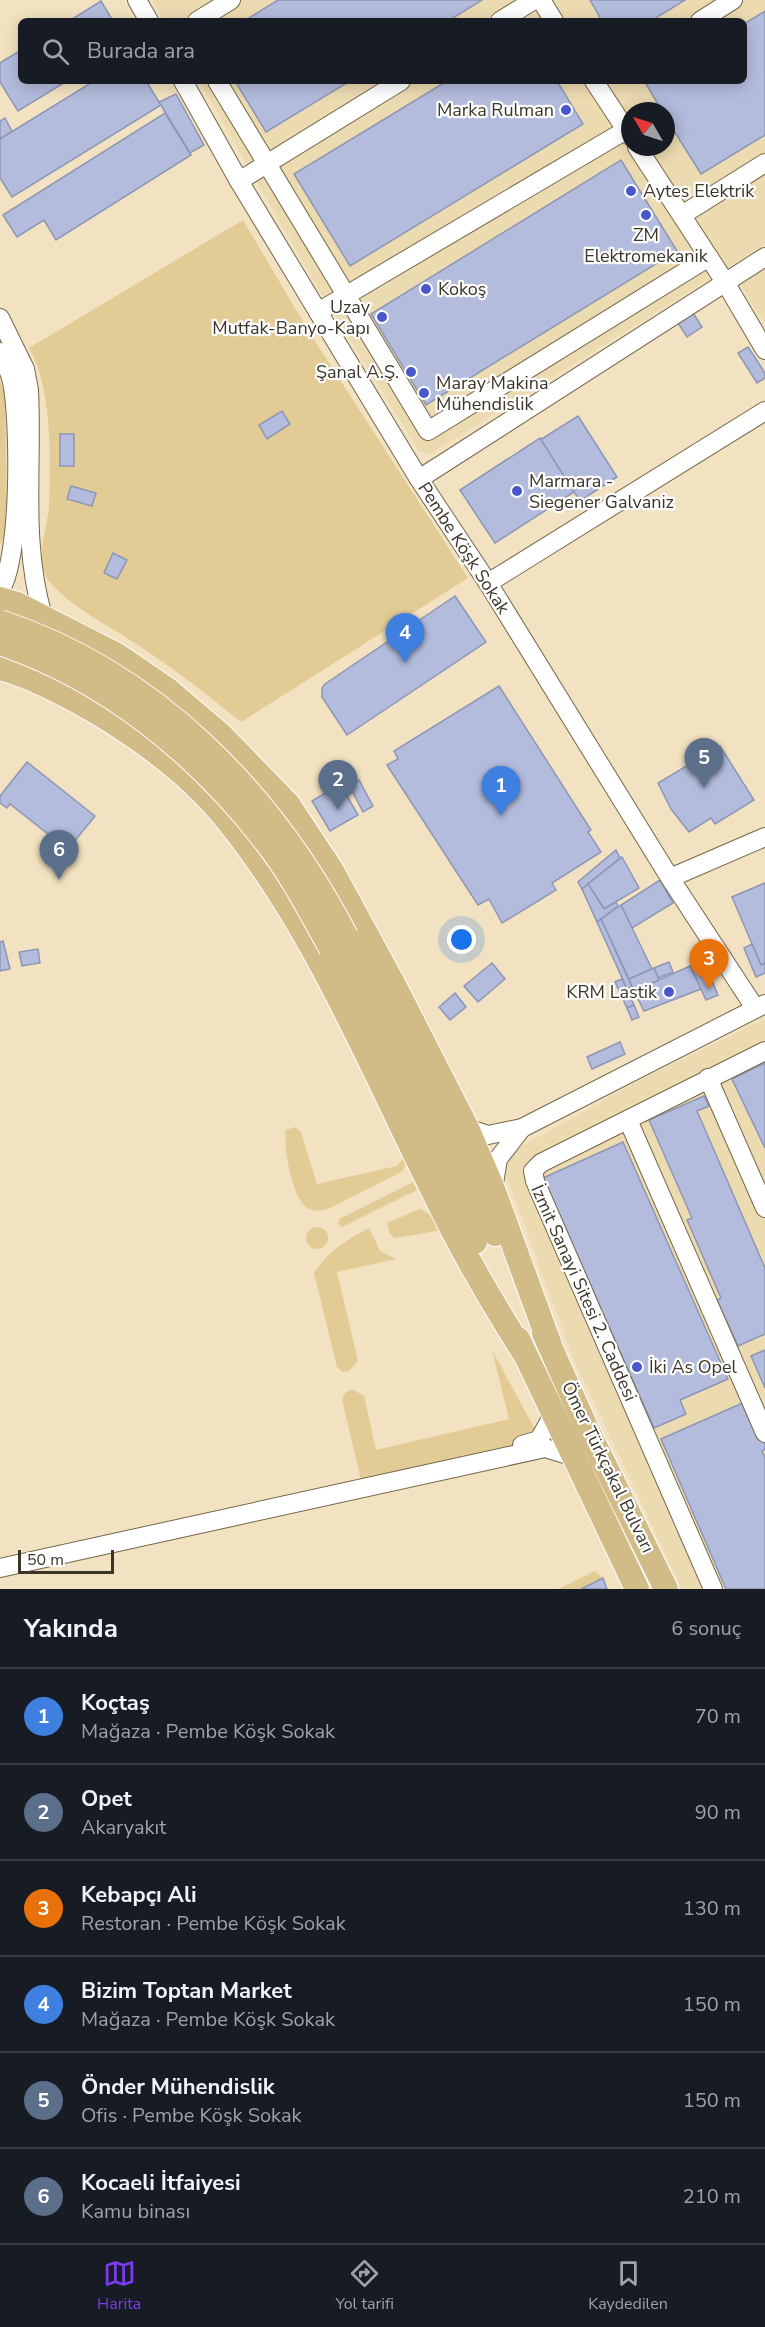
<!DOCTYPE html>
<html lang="tr">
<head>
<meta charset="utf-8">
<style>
  body { margin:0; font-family:"Nunito Sans",sans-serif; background:#242831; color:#f1f3f6 }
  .compass { position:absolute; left:621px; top:102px; width:54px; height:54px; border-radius:50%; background:#171b24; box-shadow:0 3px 15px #0003; rotate:309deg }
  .scale { position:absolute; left:18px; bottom:15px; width:96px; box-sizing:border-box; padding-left:6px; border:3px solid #3b3528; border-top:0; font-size:16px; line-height:21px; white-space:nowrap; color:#3b3528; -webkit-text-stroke:4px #fff; paint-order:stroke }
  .you { position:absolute; left:462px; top:940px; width:21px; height:21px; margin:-15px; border:4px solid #fff; border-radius:50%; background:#1a73e8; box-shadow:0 0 0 9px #1a73e833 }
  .badge { display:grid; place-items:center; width:39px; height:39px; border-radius:50%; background:#7c3aed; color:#fff; font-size:20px; font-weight:700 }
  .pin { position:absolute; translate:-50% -50px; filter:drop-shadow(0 2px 3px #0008) }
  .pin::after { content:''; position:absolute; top:32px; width:21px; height:18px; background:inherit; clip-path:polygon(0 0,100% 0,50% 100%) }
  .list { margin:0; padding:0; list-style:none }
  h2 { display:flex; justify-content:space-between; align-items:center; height:78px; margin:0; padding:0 24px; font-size:26px }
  h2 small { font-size:20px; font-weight:400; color:#9ea1a6 }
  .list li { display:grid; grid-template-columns:39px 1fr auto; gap:18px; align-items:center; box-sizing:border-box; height:96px; padding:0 24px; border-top:2px solid #363941 }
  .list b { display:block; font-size:22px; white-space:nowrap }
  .list p { margin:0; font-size:20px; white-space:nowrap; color:#9ea1a6 }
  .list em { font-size:20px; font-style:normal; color:#9ea1a6 }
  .icon { flex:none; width:33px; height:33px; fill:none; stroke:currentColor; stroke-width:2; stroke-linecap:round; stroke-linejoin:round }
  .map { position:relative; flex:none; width:765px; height:1589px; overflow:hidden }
  .search { position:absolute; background:#171b24; box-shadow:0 3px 15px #0003; left:18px; right:18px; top:18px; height:66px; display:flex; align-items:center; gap:15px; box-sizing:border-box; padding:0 21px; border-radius:9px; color:#9ea1a6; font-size:22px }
  .sheet { height:654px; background:#171b24 }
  nav { display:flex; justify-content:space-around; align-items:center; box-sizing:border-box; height:84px; border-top:2px solid #363941; background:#171b24; font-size:16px; color:#9ea1a6 }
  nav a { display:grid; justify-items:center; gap:3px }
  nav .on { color:#7c3aed }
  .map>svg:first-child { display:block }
</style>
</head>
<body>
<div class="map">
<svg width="765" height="1589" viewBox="0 0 765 1589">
  <rect width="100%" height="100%" fill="#f2e2c1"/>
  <g fill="#ecdab1" fill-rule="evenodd">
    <path d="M152 0H765V244L430 454 419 451 324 298 199 81H744V21H164ZM630 111H666V147H630Z"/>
    <polygon points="765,266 765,324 739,282"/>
    <polygon points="765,1019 765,1589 682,1589 574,1360 505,1173 509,1158 521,1147 638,1081"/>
  </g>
  <g fill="#e3cb95">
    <path d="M243 220 311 335 468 578 241 722C208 695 174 669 138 645 110 626 71 608 49 581 33 562 48 527 49 505 51 460 52 387 29 348Z"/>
    <polygon points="0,380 5,392 7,515 6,533 0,545"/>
    <path d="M295 1127 301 1132 317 1184 397 1166 403 1159 406 1165 401 1172 328 1209C320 1211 313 1212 306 1207 292 1197 283 1146 286 1130Z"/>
    <polygon points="413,1182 417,1190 342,1227 338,1224 339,1219"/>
    <polygon points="420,1209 434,1217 443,1230 395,1238 390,1234 387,1223"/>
    <circle cx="317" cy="1238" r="11"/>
    <path d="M369 1228 380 1251 396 1259 337 1272 358 1361 349 1371 342 1372 337 1367 314 1273C329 1251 346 1240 369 1228Z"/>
    <polygon points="492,1350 545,1448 363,1488 342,1400 345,1393 352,1389 364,1396 376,1450 509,1419"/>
    <polygon points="595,1571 603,1578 581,1589 558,1589"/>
  </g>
  <g fill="#b3bcdc" stroke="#8d96b5" stroke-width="1.5">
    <polygon points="278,0 482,0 448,21 244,21"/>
    <polygon points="590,0 685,0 651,21 602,21"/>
    <polygon points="101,1 113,21 69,21"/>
    <polygon points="765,11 765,135 701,174 666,118 666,111 662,111 646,84 651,81 744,81 744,24"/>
    <polygon points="21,50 21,81 67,81 18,111 0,82 0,63"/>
    <polygon points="94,81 146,81 161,105 12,197 0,178 0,139"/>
    <polygon points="235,81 350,81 266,132"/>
    <polygon points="447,81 557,81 583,124 350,266 294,174"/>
    <polygon points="176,94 204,145 190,153 159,102"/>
    <polygon points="165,113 191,155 56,240 44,220 17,237 3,215"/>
    <polygon points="5,118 12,131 0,139 0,121"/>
    <polygon points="621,160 677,251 426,405 371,314"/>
    <polygon points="693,313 702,327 687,337 678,323"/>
    <polygon points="748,347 765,373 765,378 757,383 738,353"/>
    <polygon points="282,411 290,424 267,439 259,425"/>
    <polygon points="578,416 617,477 580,501 540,440"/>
    <rect x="60" y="434" width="14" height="32"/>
    <polygon points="540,438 574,492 495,543 460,490"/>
    <polygon points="71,486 96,493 92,506 67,499"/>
    <polygon points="113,553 127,560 117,579 104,573"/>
    <polygon points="455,596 486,642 347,735 322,697 322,688 325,684"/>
    <polygon points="499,686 591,830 588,832 601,852 552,883 556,890 502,923 489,899 478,905 387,765 398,759 394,751"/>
    <polygon points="720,746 754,800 715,824 711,818 689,832 671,809 658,783"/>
    <polygon points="27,762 95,816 64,854 55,847 58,842 10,804 7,808 0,803 0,796"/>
    <polygon points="359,780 373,806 363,812 349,785"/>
    <polygon points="340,784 358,815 330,831 312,801"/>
    <polygon points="616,850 620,858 582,889 578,882"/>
    <polygon points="622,857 639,888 604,909 588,884"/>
    <polygon points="660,880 673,903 632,928 621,905"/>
    <polygon points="765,883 765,963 761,965 732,897"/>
    <polygon points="588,884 604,909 616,902 618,906 597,922 582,889"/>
    <polygon points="621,905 652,969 629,979 601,919"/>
    <polygon points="601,919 632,987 627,989 597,922"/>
    <polygon points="3,941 10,969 0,971 0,942"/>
    <polygon points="752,944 761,965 765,963 765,973 756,977 744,948"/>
    <polygon points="38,949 40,963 22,966 19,952"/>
    <polygon points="703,960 718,995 706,1000 690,966"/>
    <polygon points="669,962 673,972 658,978 654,968"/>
    <polygon points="492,963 505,979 478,1002 464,986"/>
    <polygon points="690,966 701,989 644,1011 634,991"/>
    <polygon points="654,968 659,980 634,991 629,979"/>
    <polygon points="622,979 634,1005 627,1008 615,982"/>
    <polygon points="455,993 466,1007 450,1020 439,1007"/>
    <polygon points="634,1005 639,1017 632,1020 627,1008"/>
    <polygon points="620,1042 625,1054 592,1069 587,1057"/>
    <polygon points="765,1063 765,1148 732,1079"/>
    <polygon points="704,1096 709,1106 697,1111 765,1268 765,1334 738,1346 717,1300 721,1298 687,1220 692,1218 649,1120"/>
    <polygon points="623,1142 728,1379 680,1400 686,1414 654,1428 543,1178"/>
    <polygon points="765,1350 765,1388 751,1356"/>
    <polygon points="747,1401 765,1444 765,1449 762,1451 765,1458 765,1589 726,1589 661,1439"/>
    <polygon points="603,1578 607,1589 581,1589"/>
  </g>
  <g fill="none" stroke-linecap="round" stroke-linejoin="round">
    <g stroke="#746749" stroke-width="20">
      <g id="minor">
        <polyline points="137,0 149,21"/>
        <polyline points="541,0 554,21"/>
        <polyline points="197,21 231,0"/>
        <polyline points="500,21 534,0"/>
        <polyline points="700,21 733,0"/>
        <polyline points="183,81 239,181 419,479 488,583 670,878 755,1008"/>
        <polyline points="217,81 428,431 709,257"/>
        <polyline points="594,81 630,136"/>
        <polyline points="637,147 725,282 765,350"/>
        <polyline points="239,181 401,81"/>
        <polyline points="682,215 765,163"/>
        <polyline points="318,312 626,130"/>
        <path d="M0 318 25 369 29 390C33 465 21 543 43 616"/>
        <path d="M0 352C5 362 10 372 12 382 20 423 21 557 0 591"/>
        <polyline points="419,479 765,257"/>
        <polyline points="488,583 765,411"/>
        <polyline points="670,878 765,837"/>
        <polyline points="708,1078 765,1208"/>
        <polyline points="628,1120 765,1433"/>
        <polyline points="467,1128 488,1135 522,1128 765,1004"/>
        <polyline points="493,1189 498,1159 522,1128"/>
        <polyline points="522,1445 539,1440 553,1415"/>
        <polyline points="0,1568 545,1448 571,1456"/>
        <polyline points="713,1589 535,1181 533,1171 541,1163 765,1051"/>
      </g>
    </g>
    <g stroke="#fff" stroke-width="26">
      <g id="major">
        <polyline points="0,599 17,604 117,655 168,690 221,735 288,804 331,869 394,985 467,1128 493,1189 550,1345"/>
        <path d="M0 668C33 677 65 694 94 711 143 740 191 775 227 820 318 932 374 1075 439 1203 464 1255 493 1304 524 1353"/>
        <polyline points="346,936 400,1039 495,1234"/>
        <polyline points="331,948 388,1056 475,1242"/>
        <polyline points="544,1333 586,1427 666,1589"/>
        <polyline points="518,1339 637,1589"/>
      </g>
    </g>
    <use href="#minor" stroke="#fff" stroke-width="18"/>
    <use href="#major" stroke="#d1bc88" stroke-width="24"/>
    <g stroke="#fff" stroke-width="26" stroke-linecap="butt">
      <g id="major-bridge">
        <path d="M0 622C156 674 271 793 346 936"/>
        <path d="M0 643C107 679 199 754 267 843 292 875 311 913 331 948"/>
      </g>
    </g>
    <use href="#major-bridge" stroke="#d1bc88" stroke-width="24"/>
  </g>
  <g fill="#4957cc" stroke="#fff" stroke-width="2">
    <circle cx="566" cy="110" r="6"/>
    <circle cx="631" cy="191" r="6"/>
    <circle cx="646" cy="215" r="6"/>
    <circle cx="426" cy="289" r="6"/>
    <circle cx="382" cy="317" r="6"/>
    <circle cx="411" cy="372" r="6"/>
    <circle cx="424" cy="393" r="6"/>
    <circle cx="517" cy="491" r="6"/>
    <circle cx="669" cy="992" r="6"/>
    <circle cx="637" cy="1367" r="6"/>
  </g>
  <g text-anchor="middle" stroke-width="4.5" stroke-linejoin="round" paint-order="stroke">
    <g font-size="18" fill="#3b3528" stroke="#fff" text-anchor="start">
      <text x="554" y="116" text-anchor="end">Marka Rulman</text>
      <text x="643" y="197">Aytes Elektrik</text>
      <text x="646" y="241" text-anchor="middle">ZM<tspan x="646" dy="21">Elektromekanik</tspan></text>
      <text x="438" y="295">Kokoş</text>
      <text x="370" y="313" text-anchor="end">Uzay<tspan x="370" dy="21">Mutfak-Banyo-Kapı</tspan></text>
      <text x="399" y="378" text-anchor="end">Şanal A.Ş.</text>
      <text x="436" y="389">Maray Makina<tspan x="436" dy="21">Mühendislik</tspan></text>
      <text x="529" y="487">Marmara -<tspan x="529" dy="21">Siegener Galvaniz</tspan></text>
      <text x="657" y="998" text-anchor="end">KRM Lastik</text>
      <text x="649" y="1373">İki As Opel</text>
    </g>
    <g font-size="18" fill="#3b3528" stroke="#fff">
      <text transform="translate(464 548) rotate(57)" y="6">Pembe Köşk Sokak</text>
      <text transform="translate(584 1293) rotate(66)" y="6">İzmit Sanayi Sitesi 2. Caddesi</text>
      <text transform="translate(608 1467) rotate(64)" y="6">Ömer Türkçakal Bulvarı</text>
    </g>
  </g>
</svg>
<svg class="compass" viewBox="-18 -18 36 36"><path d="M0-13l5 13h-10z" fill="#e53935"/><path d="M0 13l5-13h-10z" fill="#9ea1a6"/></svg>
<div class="scale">50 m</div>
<div class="you"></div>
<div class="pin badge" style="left:501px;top:816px;background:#3f7fe0">1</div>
<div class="pin badge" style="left:338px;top:810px;background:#5c6f8a">2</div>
<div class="pin badge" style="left:709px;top:989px;background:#e8710a">3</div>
<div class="pin badge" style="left:405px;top:663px;background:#3f7fe0">4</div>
<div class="pin badge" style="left:704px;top:788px;background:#5c6f8a">5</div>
<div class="pin badge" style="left:59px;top:880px;background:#5c6f8a">6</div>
<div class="search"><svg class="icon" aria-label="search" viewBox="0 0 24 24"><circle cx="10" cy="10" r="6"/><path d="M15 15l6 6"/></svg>Burada ara</div>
</div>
<section class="sheet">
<h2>Yakında<small>6 sonuç</small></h2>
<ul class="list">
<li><span class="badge" style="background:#3f7fe0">1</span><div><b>Koçtaş</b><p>Mağaza · Pembe Köşk Sokak</p></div><em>70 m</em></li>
<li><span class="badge" style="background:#5c6f8a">2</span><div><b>Opet</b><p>Akaryakıt</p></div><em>90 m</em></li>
<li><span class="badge" style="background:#e8710a">3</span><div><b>Kebapçı Ali</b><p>Restoran · Pembe Köşk Sokak</p></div><em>130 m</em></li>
<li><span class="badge" style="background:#3f7fe0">4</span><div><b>Bizim Toptan Market</b><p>Mağaza · Pembe Köşk Sokak</p></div><em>150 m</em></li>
<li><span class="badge" style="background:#5c6f8a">5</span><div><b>Önder Mühendislik</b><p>Ofis · Pembe Köşk Sokak</p></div><em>150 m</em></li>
<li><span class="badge" style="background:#5c6f8a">6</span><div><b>Kocaeli İtfaiyesi</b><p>Kamu binası</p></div><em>210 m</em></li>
</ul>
</section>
<nav>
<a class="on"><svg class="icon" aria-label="map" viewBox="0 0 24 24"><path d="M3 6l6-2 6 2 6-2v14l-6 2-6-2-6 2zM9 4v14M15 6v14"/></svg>Harita</a>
<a><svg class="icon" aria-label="directions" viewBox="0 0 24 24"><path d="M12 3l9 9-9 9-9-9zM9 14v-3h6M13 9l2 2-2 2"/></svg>Yol tarifi</a>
<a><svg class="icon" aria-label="saved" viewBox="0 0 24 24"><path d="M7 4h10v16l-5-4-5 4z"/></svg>Kaydedilen</a>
</nav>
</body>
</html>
